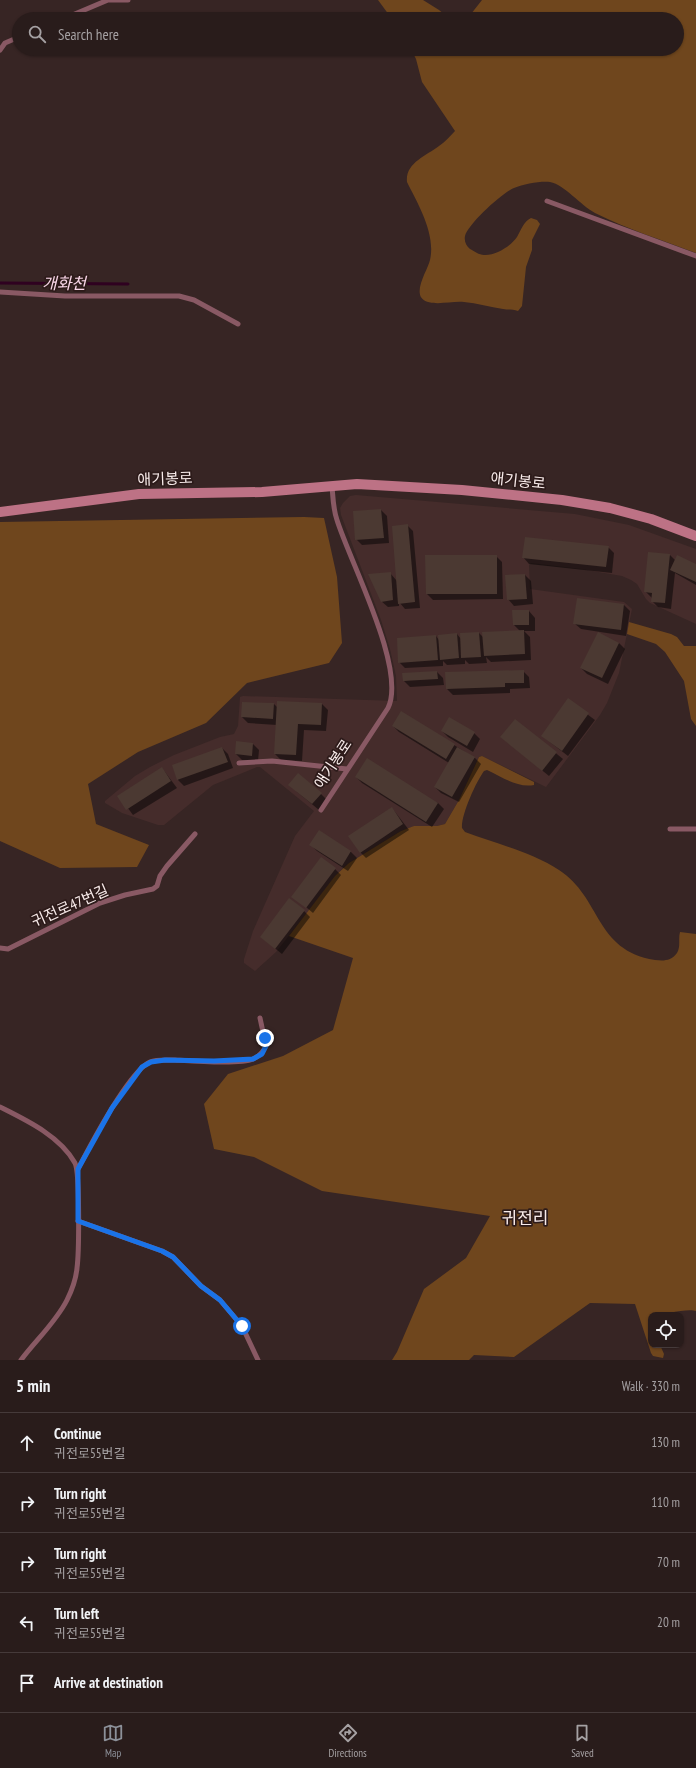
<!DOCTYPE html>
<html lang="en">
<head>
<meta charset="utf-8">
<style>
  body { margin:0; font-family:"PT Sans Narrow","Noto Sans KR",sans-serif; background:#352928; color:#f1f3f6 }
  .controls { position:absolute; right:12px; bottom:12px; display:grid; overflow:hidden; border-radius:8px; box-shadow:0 1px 3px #0004 }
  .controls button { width:36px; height:36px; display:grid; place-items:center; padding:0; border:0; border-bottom:1px solid #453a3a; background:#291c1b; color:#f1f3f6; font:20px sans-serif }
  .stop { position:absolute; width:12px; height:12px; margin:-9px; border:3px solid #1a73e8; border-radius:50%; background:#fff }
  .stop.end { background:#1a73e8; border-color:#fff; box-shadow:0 1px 4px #0008 }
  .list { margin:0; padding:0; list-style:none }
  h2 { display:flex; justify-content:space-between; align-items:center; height:52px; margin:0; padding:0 16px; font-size:17px }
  h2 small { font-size:13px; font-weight:400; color:#a5a1a3 }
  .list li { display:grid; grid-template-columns:26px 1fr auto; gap:12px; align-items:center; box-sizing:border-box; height:60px; padding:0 16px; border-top:1px solid #453a3a }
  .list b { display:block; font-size:15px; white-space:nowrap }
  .list p { margin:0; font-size:13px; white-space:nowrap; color:#a5a1a3 }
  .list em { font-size:13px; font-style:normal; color:#a5a1a3 }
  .icon { flex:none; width:22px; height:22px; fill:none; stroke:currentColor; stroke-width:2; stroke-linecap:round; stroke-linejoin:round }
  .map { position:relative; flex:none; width:696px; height:1360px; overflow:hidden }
  .search { position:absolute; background:#291c1b; box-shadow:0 1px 3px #0004; left:12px; right:12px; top:12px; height:44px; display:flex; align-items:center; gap:10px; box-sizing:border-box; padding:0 14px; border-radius:22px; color:#a5a1a3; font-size:15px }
  .sheet { height:352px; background:#291c1b }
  nav { display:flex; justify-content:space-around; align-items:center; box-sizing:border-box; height:56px; border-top:1px solid #453a3a; background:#291c1b; font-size:11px; color:#a5a1a3 }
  nav a { display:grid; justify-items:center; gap:2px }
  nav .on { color:#8c9099 }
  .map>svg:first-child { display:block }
</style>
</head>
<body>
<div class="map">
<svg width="696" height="1360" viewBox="0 0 696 1360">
  <rect width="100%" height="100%" fill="#372524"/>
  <polygon fill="#452c2b" points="356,495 575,514 629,525 682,544 696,549 696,624 650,603 646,599 637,584 631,580 622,576 581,569 531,563 529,565 530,589 624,602 632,609 619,673 607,703 600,715 546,787 482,756 479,757 459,800 445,824 437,826 415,826 401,831 349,863 341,870 276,952 255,971 244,963 244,959 253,931 295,836 314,811 260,767 257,767 213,785 164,825 158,825 122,813 105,803 105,801 135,776 150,767 174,755 220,737 234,734 238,726 240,697 243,696 397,701 396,676 390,649 381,620 341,515 340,508 343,503 350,496"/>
  <g fill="#6f461d">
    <polygon points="378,0 423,0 439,10 450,19 392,19"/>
    <path d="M482 0H696V253C662 240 627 229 595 213 580 205 565 185 550 182 540 181 524 184 514 188 503 192 468 224 465 236 464 241 466 246 470 249 474 251 479 255 484 255 495 256 511 246 517 237 521 230 524 221 531 218L537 220 540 224 532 240V250L526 267 522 306 518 311C513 309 508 310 503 309 490 307 477 303 464 302 452 301 439 305 428 302 409 297 428 270 430 260 436 234 418 204 407 182 405 163 426 156 439 146 445 142 450 136 455 131L422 82 416 59 411 49H677V19H467Z"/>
    <polygon points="304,517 324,518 337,577 342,643 329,663 247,683 206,723 138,752 88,784 96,824 149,845 137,867 60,868 0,841 0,522"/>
    <polygon points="629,622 671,634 677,637 684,646 696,646 696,726 691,719 684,681 665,652 656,644 627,634"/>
    <path d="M482 756 534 782V785C517 788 502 777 487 770L484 771C476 782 461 815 462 828L465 832C496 844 530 851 559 870 602 898 594 950 655 960 664 961 671 961 677 953 681 946 678 939 680 932L696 934V1311C687 1308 663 1315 651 1315V1345H660L664 1354 663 1358 653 1356 651 1353 635 1304 590 1303 514 1357 474 1355 469 1360H392L397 1352 424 1289 466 1258 490 1216 322 1191 254 1157 214 1149 204 1104 228 1074 283 1056 333 1030 353 958 289 936 335 876 349 863 401 831 414 826H437L445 824 459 800 479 757Z"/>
  </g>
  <g fill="#0007">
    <polygon points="381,510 387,516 389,543 362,545 356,539 354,512"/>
    <polygon points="407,525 413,531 420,608 405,609 399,602 399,606 388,607 381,601 390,573 397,581"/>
    <polygon points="608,547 614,553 612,573 529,564 523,557"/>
    <polygon points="670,555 675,560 696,565 696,585 675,573 671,609 658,607 652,601 652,598 645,591"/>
    <polygon points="426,556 496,556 502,562 503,599 433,600 427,594"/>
    <polygon points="525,575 531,581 533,604 514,606 508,599"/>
    <polygon points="624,605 630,611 626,636 581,629 574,623"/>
    <polygon points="513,611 529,611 535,618 535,631 524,631 530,637 531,660 491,662 486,657 487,663 469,664 465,660 465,664 447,665 443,661 443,666 405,668 399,662 436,636 439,640 457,634 461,639 479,633 484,638 520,631 514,625"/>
    <polygon points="619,643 625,649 608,684 587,674 581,668"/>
    <polygon points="523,671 529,677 530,688 510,689 510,693 453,695 447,689"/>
    <polygon points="437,672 443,678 444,685 410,687 404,681"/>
    <polygon points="568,700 595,720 568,756 542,736"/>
    <polygon points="274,704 278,708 322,704 328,710 326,731 304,730 302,761 281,760 275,754 277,725 248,723 242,717"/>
    <polygon points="515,720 563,759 549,776 501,737"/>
    <polygon points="393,726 454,745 475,758 481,764 459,802 441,793 435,787 449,763 399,732"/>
    <polygon points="442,731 474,733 480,739 473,752 448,737"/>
    <polygon points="253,744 259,750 258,761 242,760 236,754"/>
    <polygon points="222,748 228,754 233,768 184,786 178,780 173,766"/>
    <polygon points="162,768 177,788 133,815 119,796"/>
    <polygon points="356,777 438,803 444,809 432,827 362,783"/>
    <polygon points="296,791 321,794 327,800 319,810"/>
    <polygon points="392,808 409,830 366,858 360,852"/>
    <polygon points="319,832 351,852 357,858 348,871 317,851 311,845"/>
    <polygon points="335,869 341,875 313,913 293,896"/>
    <polygon points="304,911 310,917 282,954 261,937"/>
  </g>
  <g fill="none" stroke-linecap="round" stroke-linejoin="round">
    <polyline stroke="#2f0120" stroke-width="3" points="0,283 128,284"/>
  </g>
  <g fill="#4b3932">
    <polygon points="381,509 384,538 355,540 353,511"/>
    <polygon points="408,524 415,602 398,604 392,526"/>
    <polygon points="525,537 609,546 606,567 522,558"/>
    <polygon points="648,552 670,554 665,603 651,602 652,593 644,592"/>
    <polygon points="425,555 497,555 497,594 426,594"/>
    <polygon points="677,555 696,564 696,582 670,570"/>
    <polygon points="391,572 393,600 381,602 368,574"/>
    <polygon points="525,574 527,599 507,600 505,575"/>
    <polygon points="577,598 624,604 621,630 573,624"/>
    <polygon points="512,610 529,610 529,625 513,625"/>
    <polygon points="524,630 525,654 484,656 482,632"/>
    <polygon points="479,632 481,657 461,658 460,633"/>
    <polygon points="598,632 619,643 602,678 580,668"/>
    <polygon points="457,633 459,658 440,660 438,635"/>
    <polygon points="436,635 438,660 398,663 397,638"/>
    <polygon points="524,670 524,683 505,683 505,687 446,689 445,672"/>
    <polygon points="437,671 438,679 403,681 402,673"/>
    <polygon points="568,698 589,713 562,751 541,736"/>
    <polygon points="277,701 322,703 321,725 298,724 296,755 274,754"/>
    <polygon points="242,702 274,703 273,719 241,717"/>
    <polygon points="401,711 455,744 446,759 392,726"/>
    <polygon points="449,717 475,732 467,746 441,731"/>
    <polygon points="515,719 557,752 542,771 500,737"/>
    <polygon points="236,741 253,743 252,756 235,754"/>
    <polygon points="222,747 228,762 177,780 172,765"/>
    <polygon points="457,747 475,757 452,797 434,787"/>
    <polygon points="367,758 438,803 426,822 355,777"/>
    <polygon points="162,767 171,781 126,810 117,796"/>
    <polygon points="298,773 322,793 312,804 288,785"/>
    <polygon points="392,807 403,824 360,853 348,836"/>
    <polygon points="319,830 351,851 342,866 309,845"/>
    <polygon points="321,857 336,868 306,908 291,897"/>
    <polygon points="289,898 305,910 275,949 260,937"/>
  </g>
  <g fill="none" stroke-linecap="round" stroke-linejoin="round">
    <g stroke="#895964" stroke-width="5">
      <polyline points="63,19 108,0 128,0"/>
      <polyline points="0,50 5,43 19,37"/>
      <polyline points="547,201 696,256"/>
      <polyline points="0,292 65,296 179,296 194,300 238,324"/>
      <polyline points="239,763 272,761 347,769"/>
      <path d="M321 810 388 708C407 669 350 562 337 520 333 509 333 497 332 486"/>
      <polyline points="670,829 696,829"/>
      <polyline points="0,948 8,949 100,903 125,895 153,889 157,886 160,876 167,866 195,834"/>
      <path d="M0 1107C26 1120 60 1136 75 1163 80 1173 79 1253 77 1268 76 1279 72 1290 67 1300 56 1322 36 1340 21 1360"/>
      <path d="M78 1169C90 1146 128 1072 150 1062 157 1059 167 1060 175 1060 191 1061 240 1065 253 1059 260 1056 263 1052 266 1046L260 1018"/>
      <polyline points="78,1221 162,1251 173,1257 201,1286 220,1300 242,1326 258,1360"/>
    </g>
    <polyline stroke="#bd7285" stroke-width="10" points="0,512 139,494 262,492 357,484 462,490 562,500 610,508 651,519 696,536"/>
  </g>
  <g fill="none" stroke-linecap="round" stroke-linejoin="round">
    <polyline stroke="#1a73e8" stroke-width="5" points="242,1326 220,1300 201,1286 173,1257 162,1251 78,1221 78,1169 112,1108 142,1067 151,1062 165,1060 214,1061 253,1059 262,1054 266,1046 265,1038"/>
  </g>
  <g text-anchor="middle" stroke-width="3.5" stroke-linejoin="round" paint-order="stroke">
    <g font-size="15" fill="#f8ebea" stroke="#2d1b1a">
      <text transform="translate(165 479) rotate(-2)" y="5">애기봉로</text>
      <text transform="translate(518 481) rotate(6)" y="5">애기봉로</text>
      <text transform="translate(333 764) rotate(-57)" y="5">애기봉로</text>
      <text transform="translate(70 906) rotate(-24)" y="5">귀전로47번길</text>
    </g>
    <g font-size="16" font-style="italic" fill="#fad7e9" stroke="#2d1b1a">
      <text x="64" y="289">개화천</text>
    </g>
    <g font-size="17" fill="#f8ebea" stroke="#2d1b1a">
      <text x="525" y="1224">귀전리</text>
    </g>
  </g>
</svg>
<div class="controls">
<button><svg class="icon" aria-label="locate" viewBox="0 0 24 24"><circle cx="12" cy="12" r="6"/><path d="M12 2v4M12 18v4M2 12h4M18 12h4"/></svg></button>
</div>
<div class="stop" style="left:242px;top:1326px"></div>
<div class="stop end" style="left:265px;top:1038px"></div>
<div class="search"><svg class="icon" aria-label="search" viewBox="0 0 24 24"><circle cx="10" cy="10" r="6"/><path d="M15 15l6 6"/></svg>Search here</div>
</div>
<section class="sheet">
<h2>5 min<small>Walk · 330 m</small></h2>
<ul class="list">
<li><svg class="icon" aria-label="ahead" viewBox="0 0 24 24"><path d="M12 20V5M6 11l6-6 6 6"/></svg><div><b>Continue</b><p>귀전로55번길</p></div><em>130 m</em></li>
<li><svg class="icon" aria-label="right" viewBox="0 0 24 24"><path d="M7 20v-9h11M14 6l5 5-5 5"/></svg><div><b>Turn right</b><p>귀전로55번길</p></div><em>110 m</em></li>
<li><svg class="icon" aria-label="right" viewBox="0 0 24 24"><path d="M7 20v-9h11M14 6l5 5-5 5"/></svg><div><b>Turn right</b><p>귀전로55번길</p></div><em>70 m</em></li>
<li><svg class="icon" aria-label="left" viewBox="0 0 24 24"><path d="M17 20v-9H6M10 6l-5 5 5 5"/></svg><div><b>Turn left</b><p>귀전로55번길</p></div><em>20 m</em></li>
<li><svg class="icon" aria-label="arrive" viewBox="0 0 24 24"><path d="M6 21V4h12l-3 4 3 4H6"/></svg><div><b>Arrive at destination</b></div></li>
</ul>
</section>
<nav>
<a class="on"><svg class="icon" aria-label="map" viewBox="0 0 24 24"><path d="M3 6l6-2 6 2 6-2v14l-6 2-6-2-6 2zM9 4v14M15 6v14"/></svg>Map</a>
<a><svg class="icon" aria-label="directions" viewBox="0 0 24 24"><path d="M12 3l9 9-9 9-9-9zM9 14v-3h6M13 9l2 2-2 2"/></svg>Directions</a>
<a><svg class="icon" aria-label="saved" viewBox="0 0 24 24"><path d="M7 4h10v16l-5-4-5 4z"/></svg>Saved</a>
</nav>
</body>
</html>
